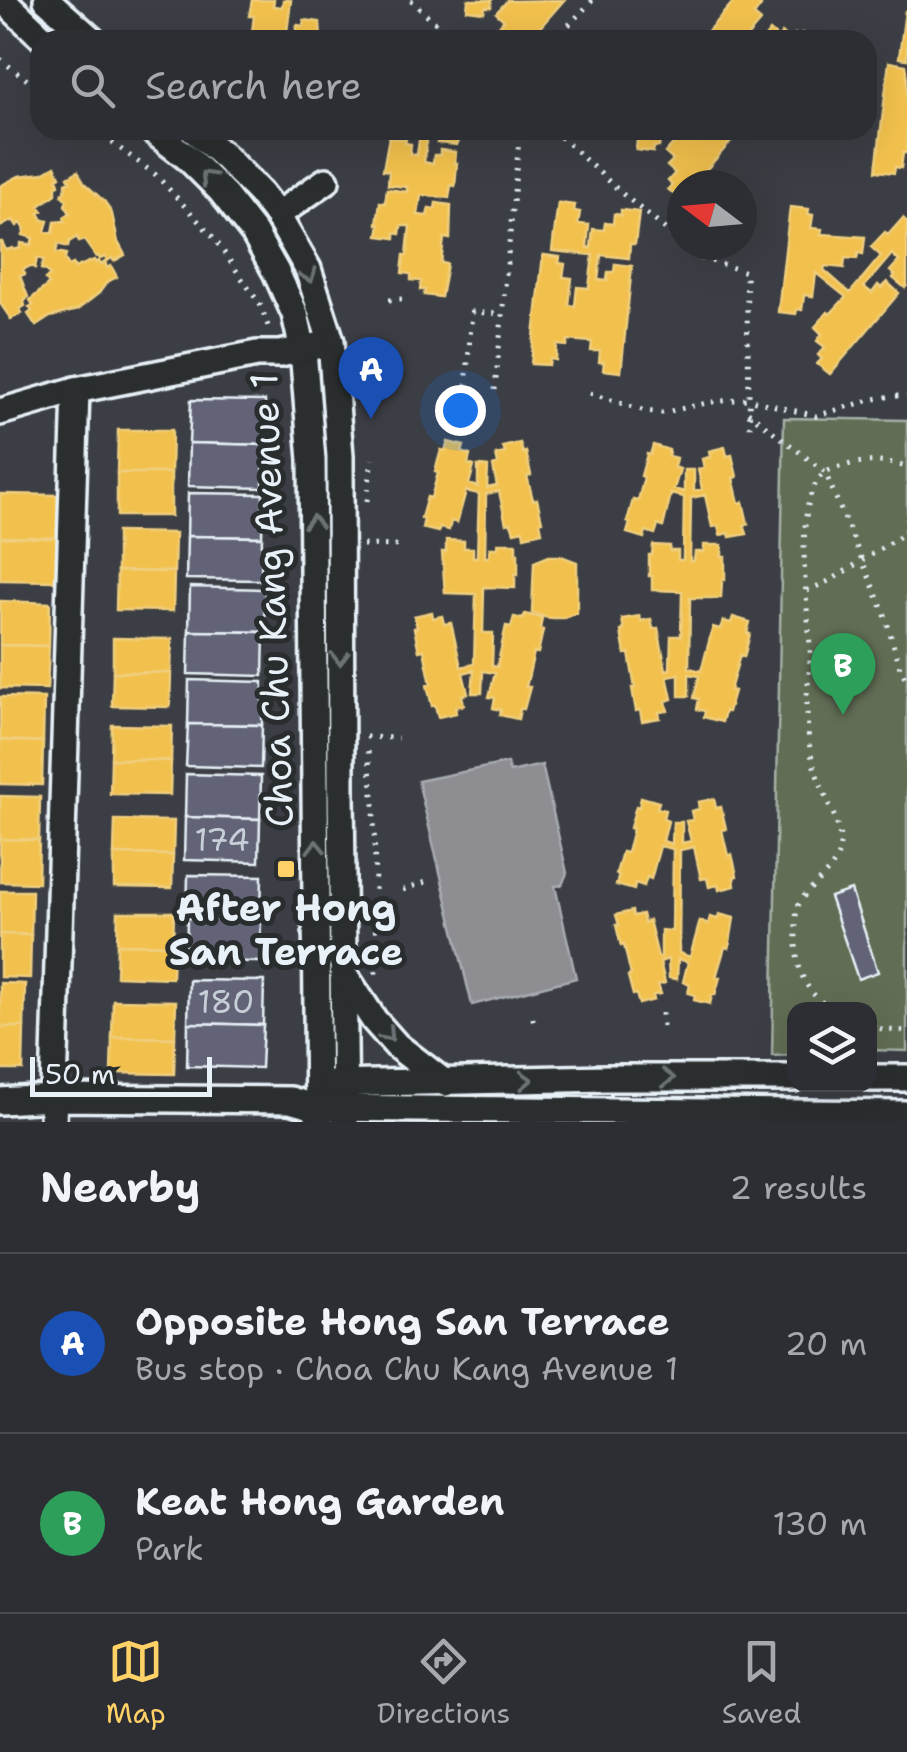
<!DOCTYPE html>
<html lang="en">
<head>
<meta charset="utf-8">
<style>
  body { margin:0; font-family:"Shantell Sans",sans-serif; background:#34363b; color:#f1f3f6 }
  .controls { position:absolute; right:30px; bottom:30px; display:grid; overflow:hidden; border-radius:20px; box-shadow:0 10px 40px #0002 }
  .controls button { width:90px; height:90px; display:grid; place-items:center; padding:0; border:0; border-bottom:2px solid #484a4e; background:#2c2e33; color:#f1f3f6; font:50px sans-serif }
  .compass { position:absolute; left:667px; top:170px; width:90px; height:90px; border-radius:50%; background:#2c2e33; box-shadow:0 10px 40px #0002; rotate:286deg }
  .scale { position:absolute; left:30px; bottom:25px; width:182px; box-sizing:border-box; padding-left:10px; border:5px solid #e8f1f8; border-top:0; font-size:28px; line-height:35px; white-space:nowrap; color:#e8f1f8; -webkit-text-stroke:8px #2a2d2e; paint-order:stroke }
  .you { position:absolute; left:460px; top:410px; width:35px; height:35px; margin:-25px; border:8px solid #fff; border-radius:50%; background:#1a73e8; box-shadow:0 0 0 15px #1a73e833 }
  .badge { display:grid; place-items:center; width:65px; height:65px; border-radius:50%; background:#ffd166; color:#fff; font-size:32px; font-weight:700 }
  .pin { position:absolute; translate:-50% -82px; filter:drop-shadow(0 2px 5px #0008) }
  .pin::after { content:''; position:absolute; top:52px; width:35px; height:30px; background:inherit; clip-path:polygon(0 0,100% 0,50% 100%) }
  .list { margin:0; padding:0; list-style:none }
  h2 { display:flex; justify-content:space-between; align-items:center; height:130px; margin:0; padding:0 40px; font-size:42px }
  h2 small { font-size:32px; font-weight:400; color:#a6a8ac }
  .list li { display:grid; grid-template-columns:65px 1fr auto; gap:30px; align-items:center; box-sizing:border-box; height:180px; padding:0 40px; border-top:2px solid #484a4e }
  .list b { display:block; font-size:38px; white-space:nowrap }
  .list p { margin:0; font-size:32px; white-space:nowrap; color:#a6a8ac }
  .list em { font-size:32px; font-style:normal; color:#a6a8ac }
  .icon { flex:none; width:55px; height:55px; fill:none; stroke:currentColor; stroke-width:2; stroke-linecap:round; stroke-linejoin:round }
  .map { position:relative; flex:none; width:907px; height:1122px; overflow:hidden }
  .search { position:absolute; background:#2c2e33; box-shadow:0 10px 40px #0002; left:30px; right:30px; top:30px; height:110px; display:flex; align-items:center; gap:25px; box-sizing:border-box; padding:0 35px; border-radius:30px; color:#a6a8ac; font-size:38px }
  .sheet { height:490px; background:#2c2e33 }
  nav { display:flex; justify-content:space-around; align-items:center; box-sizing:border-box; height:140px; border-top:2px solid #484a4e; background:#2c2e33; font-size:28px; color:#a6a8ac }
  nav a { display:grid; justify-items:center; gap:5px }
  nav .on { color:#ffd166 }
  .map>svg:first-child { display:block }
</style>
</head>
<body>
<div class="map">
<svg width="907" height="1122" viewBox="0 0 907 1122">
  <rect width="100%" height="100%" fill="#3b3e44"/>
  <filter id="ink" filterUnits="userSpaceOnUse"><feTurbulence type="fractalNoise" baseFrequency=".01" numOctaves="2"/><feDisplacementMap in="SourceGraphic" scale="20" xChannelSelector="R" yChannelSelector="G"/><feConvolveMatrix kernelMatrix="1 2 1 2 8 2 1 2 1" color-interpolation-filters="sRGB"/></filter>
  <g filter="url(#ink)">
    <polygon fill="#626d54" stroke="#a5afa6" stroke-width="2.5" points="784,418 907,420 907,1051 870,1050 870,1009 794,1009 794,1055 772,1056"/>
    <g fill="#f2c14e" stroke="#efcf81" stroke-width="2.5">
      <polygon points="252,0 274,0 273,6 282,7 283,0 291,0 287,32 296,34 297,25 304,26 304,20 320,22 321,40 251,40 254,16 249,16"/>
      <polygon points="468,0 492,0 491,7 485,7 484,12 467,10"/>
      <polygon points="508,0 512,1 564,0 529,40 500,40 506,33 498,27 504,20 496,13"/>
      <polygon points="735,0 759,0 756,2 761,6 754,15 761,21 747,37 750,40 700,40"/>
      <polygon points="905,11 907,11 907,59 899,58"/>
      <polygon points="770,31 778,38 782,33 790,40 795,34 799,37 802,33 810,40 763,40"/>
      <polygon points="889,62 906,65 907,71 907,153 903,153 901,168 895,167 894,173 876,171"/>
      <polygon points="407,130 461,130 457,145 437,143 438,133 428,132 424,162 433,164 434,155 440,155 440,150 456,152 455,163 457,163 455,186 451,185 449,198 421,195 418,215 427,216 429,208 435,209 436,203 451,205 450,239 444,238 441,263 447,264 441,297 424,295 425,290 420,290 421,281 411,280 411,274 402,273 404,255 407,255 410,226 401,226 400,234 395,233 395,238 378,236 380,224 377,224 380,202 385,203 387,189 407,192 407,187 388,185 389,171 383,170 389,137 406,139 405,143 411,144 410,154 417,155 420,134 407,132"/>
      <polygon points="638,130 671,130 671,134 661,133 659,147 654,147 653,152 636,150"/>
      <polygon points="690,130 741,130 693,185 682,185 680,200 668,189 672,185 668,181 675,173 667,166 673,160 665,153 678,138 681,141"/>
      <polygon points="55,166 60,176 57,178 59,185 56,186 56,194 39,206 43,211 39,213 43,220 48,221 45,231 53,233 55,222 65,221 64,217 70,213 65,205 67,201 62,195 66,187 66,183 70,181 68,177 78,171 84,183 105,202 112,214 118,242 125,255 114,261 112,258 107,261 105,257 100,259 98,256 96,257 84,240 79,242 77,237 69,242 68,247 58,244 56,252 66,254 65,260 69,266 73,264 75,268 94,260 96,263 99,261 101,265 105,262 107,268 111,266 117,277 107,282 99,293 77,310 50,317 36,326 28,314 32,311 29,307 33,305 30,300 49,284 45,279 50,276 46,271 41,269 44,260 37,258 35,268 30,266 23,270 25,274 20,276 28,297 24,302 25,306 20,309 22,313 11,319 0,303 0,242 2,242 6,250 13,248 14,250 20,248 21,243 31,245 33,238 23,235 25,229 21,223 17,226 13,220 0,227 0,186 19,176 43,173"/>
      <polygon points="558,203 575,205 574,211 580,212 578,224 589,225 587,247 591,248 593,229 604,230 605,223 613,224 614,214 621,215 621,210 639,212 635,244 630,244 629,258 601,255 598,280 607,281 608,272 614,272 615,264 632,266 621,372 603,370 604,362 599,362 600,351 591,351 592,342 568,340 567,346 557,345 556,360 550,359 549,365 531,364 543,255 560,257 559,263 565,264 563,277 572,278 569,305 575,306 577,287 589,288 593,255 552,251"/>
      <polygon points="790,207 809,209 808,214 813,215 811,228 822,229 821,234 865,237 863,254 858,253 857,259 845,258 844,268 825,266 824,270 850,293 881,256 871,247 885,232 888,235 903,218 907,222 907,285 905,288 893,278 895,275 890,271 899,261 892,254 864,287 872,293 878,285 881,288 887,282 899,293 830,374 817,364 822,359 818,355 825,347 817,341 822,334 815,327 828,312 830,314 846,297 816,273 813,296 804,295 802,310 797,309 796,314 778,312"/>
      <polygon points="118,430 172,430 171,473 117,473"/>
      <polygon points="448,442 464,446 462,452 470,455 468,464 474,466 469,484 478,487 478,466 488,467 487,488 497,486 493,466 498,464 496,455 505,453 503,447 520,443 523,453 526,452 531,475 527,476 533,500 537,499 542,521 540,522 542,532 524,536 523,530 514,532 511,523 506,524 499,491 486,494 485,557 489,557 490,548 498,548 498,543 516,543 516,553 518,553 518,574 515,574 515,588 484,587 483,633 493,633 492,666 497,667 506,626 511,627 514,617 523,619 525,614 542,618 540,629 543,630 538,653 534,652 526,687 530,687 524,709 520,709 518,719 500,715 501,710 493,708 495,698 489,697 495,673 483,671 482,693 472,693 474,670 463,673 468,694 462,695 464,705 455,707 456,713 438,717 435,705 432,706 427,685 431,684 424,650 419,651 414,628 417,627 414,616 432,612 433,618 442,616 444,624 451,623 461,667 474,664 476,594 445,593 442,552 446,552 446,540 464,541 464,548 473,548 473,557 477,557 479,494 466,491 457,523 451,521 449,530 440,528 438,532 422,528 424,519 421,518 427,497 431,498 438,473 435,472 441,450 445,451"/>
      <polygon points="653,445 669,450 668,456 676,458 674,467 680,469 674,489 684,492 684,470 694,470 694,491 702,489 698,469 704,468 702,459 710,457 709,451 725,447 727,456 732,455 737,477 733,478 739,503 743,502 748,524 744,525 747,534 730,537 729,533 720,535 718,526 712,527 705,495 691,498 690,561 694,561 695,552 704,552 704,545 722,545 722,557 725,557 725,580 722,580 721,598 690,598 689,668 701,671 713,627 720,629 723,621 731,623 733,617 750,622 747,633 750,634 744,657 740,655 730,690 734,691 728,712 725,711 722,722 704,717 705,711 697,709 699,699 694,698 699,676 689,674 689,696 679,696 679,674 667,676 672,699 666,701 668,711 659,712 660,718 642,721 640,710 636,711 632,688 635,688 629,653 625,654 621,631 624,630 622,619 640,616 641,621 651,619 653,629 658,628 666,670 670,669 671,636 681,636 682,591 652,590 652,576 649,576 649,555 652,555 653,545 670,546 670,551 678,551 678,560 683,560 684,497 671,494 663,527 658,525 655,534 646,531 644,538 627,533 630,523 627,522 633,500 638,501 644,477 641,476 647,454 650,455"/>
      <rect x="117" y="473" width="54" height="43"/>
      <polygon points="0,494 58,495 57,538 0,537"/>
      <polygon points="117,532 175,533 174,572 117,571"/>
      <polygon points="0,537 57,538 55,581 0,580"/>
      <polygon points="549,556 561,556 577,562 577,613 564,618 548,618 532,613 534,562"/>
      <polygon points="117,571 174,572 173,611 116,610"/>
      <polygon points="0,601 50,603 49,646 0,645"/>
      <polygon points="113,638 172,639 171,673 113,672"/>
      <polygon points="0,645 49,646 47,689 0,688"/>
      <polygon points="113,672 171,673 170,707 112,706"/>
      <polygon points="0,697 44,698 43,742 0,740"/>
      <polygon points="112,725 172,726 171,761 111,759"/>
      <polygon points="0,740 43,742 42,785 0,784"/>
      <polygon points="111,759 171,761 170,795 110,794"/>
      <polygon points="0,796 40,797 39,840 0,839"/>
      <polygon points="641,797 659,802 657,808 665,810 663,819 668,821 663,841 672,844 673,822 682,822 682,843 691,841 686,821 693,820 691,811 699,809 698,802 714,799 716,808 721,807 726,829 722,830 728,856 732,854 737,876 734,877 735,886 719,890 718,885 709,887 707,878 701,879 694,847 680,850 679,953 690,957 700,921 708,924 710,917 718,919 719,914 734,918 729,948 725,947 716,977 720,977 715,995 712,995 710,1004 694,1000 695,995 688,993 690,985 683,982 688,962 678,959 677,979 669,978 668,959 660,962 665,983 658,985 661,994 653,995 654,1000 639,1004 636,994 633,995 628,976 631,975 624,945 621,946 616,925 619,925 616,915 632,911 633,916 642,914 644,923 649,920 658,957 661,957 661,930 672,931 673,849 660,846 651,879 647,877 644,886 635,883 634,890 616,885 619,875 616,874 622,852 627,853 633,829 630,828 636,806 639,807"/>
      <polygon points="115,820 174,821 173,855 114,854"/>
      <polygon points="0,839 39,840 38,883 0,882"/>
      <polygon points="114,854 173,855 172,888 114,887"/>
      <polygon points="0,891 32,891 31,935 0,934"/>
      <polygon points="118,912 174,912 173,945 117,944"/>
      <polygon points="0,934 31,935 30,978 0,977"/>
      <polygon points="117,944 173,945 172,978 116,976"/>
      <polygon points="0,983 25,984 24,1027 0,1027"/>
      <polygon points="113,1000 176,1001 175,1038 112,1037"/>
      <polygon points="0,1027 24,1027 23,1070 0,1070"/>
      <polygon points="112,1037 175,1038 174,1074 111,1073"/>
    </g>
    <polygon fill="#8d8d92" stroke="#a8abb1" stroke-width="2.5" points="507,763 510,772 542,765 567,873 562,885 555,886 576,978 472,1005 418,781"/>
    <g fill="#626476" stroke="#e8f1f8" stroke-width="2.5">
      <polygon points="191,400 265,401 264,445 189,443"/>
      <polygon points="189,443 264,445 263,488 188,486"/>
      <polygon points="188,493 263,494 262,537 187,536"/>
      <polygon points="187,536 262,537 261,580 186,579"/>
      <polygon points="190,587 265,589 264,632 189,631"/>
      <polygon points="189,631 264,632 263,676 188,674"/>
      <polygon points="189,680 263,682 262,725 188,724"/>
      <polygon points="188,724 262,725 261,768 186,766"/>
      <polygon points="186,774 261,776 260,819 185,817"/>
      <polygon points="185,817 260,819 259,862 184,860"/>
      <polygon points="188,875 262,876 261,919 187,918"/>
      <polygon points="851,890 878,972 858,979 830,897"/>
      <polygon points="187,918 261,919 260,962 186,961"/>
      <polygon points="189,980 264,981 263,1025 188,1023"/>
      <polygon points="188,1023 263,1025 261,1068 187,1066"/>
    </g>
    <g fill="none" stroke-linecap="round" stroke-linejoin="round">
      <g stroke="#e8f1f8" stroke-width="32">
        <g id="minor">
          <polyline points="3,0 45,40"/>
          <polyline points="47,0 92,40"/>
          <polyline points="152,130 188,158 221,191 254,233 276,272 295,314 303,350 312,460 318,1122"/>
          <polyline points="194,130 226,158 260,193 277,215 308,269 331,341 340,456 341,793 345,1122"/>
          <polyline points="277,215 326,181"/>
          <polyline points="0,412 76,390 257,354 280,354 317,346"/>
          <polyline points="344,974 374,1020 397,1046 445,1083"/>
          <polyline points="870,1078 907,1078"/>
          <polyline points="331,1084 607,1078 794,1078"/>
          <polyline points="0,1101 53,1098 290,1100 318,1108 907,1114"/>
          <polyline points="53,1122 76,390"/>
        </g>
      </g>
      <g stroke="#e8f1f8" stroke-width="5" stroke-dasharray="2.5 8" stroke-linecap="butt">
        <polyline points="411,0 454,40"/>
        <polyline points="554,40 593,0"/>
        <polyline points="0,59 40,90"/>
        <polyline points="95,130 156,175 214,238 261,306 269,329"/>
        <polyline points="553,130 624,195 682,243"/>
        <polyline points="685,245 701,258 746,272 750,431"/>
        <polyline points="389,300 403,299"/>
        <polyline points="466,386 472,312 502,314"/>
        <polyline points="495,390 520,130"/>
        <polyline points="590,393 645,411 662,413 711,402 747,399 816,416 874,399 893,396 907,396"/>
        <polyline points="748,412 825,472 885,615 900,668 907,681"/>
        <polyline points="367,501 372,459"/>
        <polyline points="363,545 400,546"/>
        <polyline points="807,591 833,579 905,533 907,520"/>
        <polyline points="366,737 398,738"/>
        <polyline points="368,751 374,804 376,980"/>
        <polyline points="403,890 429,881"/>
        <path d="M831 1009C802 990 795 965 796 932 796 922 795 910 800 902 813 881 842 869 840 840 839 819 821 789 815 769 808 749 807 722 807 701 807 684 811 666 810 648 809 610 790 496 826 472 831 468 841 467 848 465 868 459 886 462 907 467"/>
        <polyline points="662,1013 663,1026"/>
        <polyline points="533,1018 534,1026"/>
        <polyline points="870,1025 885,1030 907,1031"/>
      </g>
      <use href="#minor" stroke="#2a2d2e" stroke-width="25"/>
    </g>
    <defs><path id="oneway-chevron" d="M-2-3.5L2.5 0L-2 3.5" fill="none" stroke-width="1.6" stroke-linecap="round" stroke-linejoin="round" transform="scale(2.5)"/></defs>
    <g stroke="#6c7275">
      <use href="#oneway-chevron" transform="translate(207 177) rotate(-134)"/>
      <use href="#oneway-chevron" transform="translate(309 276) rotate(69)"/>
      <use href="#oneway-chevron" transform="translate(313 522) rotate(-91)"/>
      <use href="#oneway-chevron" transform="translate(340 658) rotate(90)"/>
      <use href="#oneway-chevron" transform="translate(316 847) rotate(-91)"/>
      <use href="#oneway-chevron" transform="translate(388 1035) rotate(48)"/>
      <use href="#oneway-chevron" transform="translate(668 1078)"/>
      <use href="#oneway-chevron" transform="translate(526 1080) rotate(-2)"/>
    </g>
  </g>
  <rect fill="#ffd166" stroke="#2a2d2e" stroke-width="4" x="276" y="859" width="20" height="20" rx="5"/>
  <g text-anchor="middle" stroke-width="10" stroke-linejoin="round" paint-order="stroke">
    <g font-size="32" fill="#c6ced8">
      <text x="222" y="851">174</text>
      <text x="226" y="1013">180</text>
    </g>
    <g font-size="38" fill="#e8f1f8" stroke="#2a2d2e">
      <text transform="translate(272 600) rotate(-92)" y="13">Choa Chu Kang Avenue 1</text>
    </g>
    <g font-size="38" font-weight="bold" fill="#e8f1f8" stroke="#2a2d2e">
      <text x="286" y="921">After Hong<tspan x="286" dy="44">San Terrace</tspan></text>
    </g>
  </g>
</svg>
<div class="controls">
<button><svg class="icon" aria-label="layers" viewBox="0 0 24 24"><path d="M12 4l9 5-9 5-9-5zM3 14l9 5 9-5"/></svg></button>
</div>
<svg class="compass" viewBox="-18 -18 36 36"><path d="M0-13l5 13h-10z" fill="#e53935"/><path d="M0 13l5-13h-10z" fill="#a6a8ac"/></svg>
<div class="scale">50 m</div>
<div class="you"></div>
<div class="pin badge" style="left:371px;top:419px;background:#1a4fb4">A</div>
<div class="pin badge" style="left:843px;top:715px;background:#2e9e5b">B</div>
<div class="search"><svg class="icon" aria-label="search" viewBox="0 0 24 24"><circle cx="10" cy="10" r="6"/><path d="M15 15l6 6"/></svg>Search here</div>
</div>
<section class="sheet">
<h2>Nearby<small>2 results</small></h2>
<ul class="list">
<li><span class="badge" style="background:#1a4fb4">A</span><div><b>Opposite Hong San Terrace</b><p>Bus stop · Choa Chu Kang Avenue 1</p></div><em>20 m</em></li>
<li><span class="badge" style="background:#2e9e5b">B</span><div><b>Keat Hong Garden</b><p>Park</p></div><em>130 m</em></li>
</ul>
</section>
<nav>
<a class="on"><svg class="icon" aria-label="map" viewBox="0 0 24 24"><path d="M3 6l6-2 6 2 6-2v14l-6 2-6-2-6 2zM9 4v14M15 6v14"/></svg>Map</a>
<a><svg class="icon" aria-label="directions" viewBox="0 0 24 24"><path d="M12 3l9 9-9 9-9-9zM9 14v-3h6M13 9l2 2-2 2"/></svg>Directions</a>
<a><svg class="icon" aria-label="saved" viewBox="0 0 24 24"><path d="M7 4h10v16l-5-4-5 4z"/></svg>Saved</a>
</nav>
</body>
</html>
